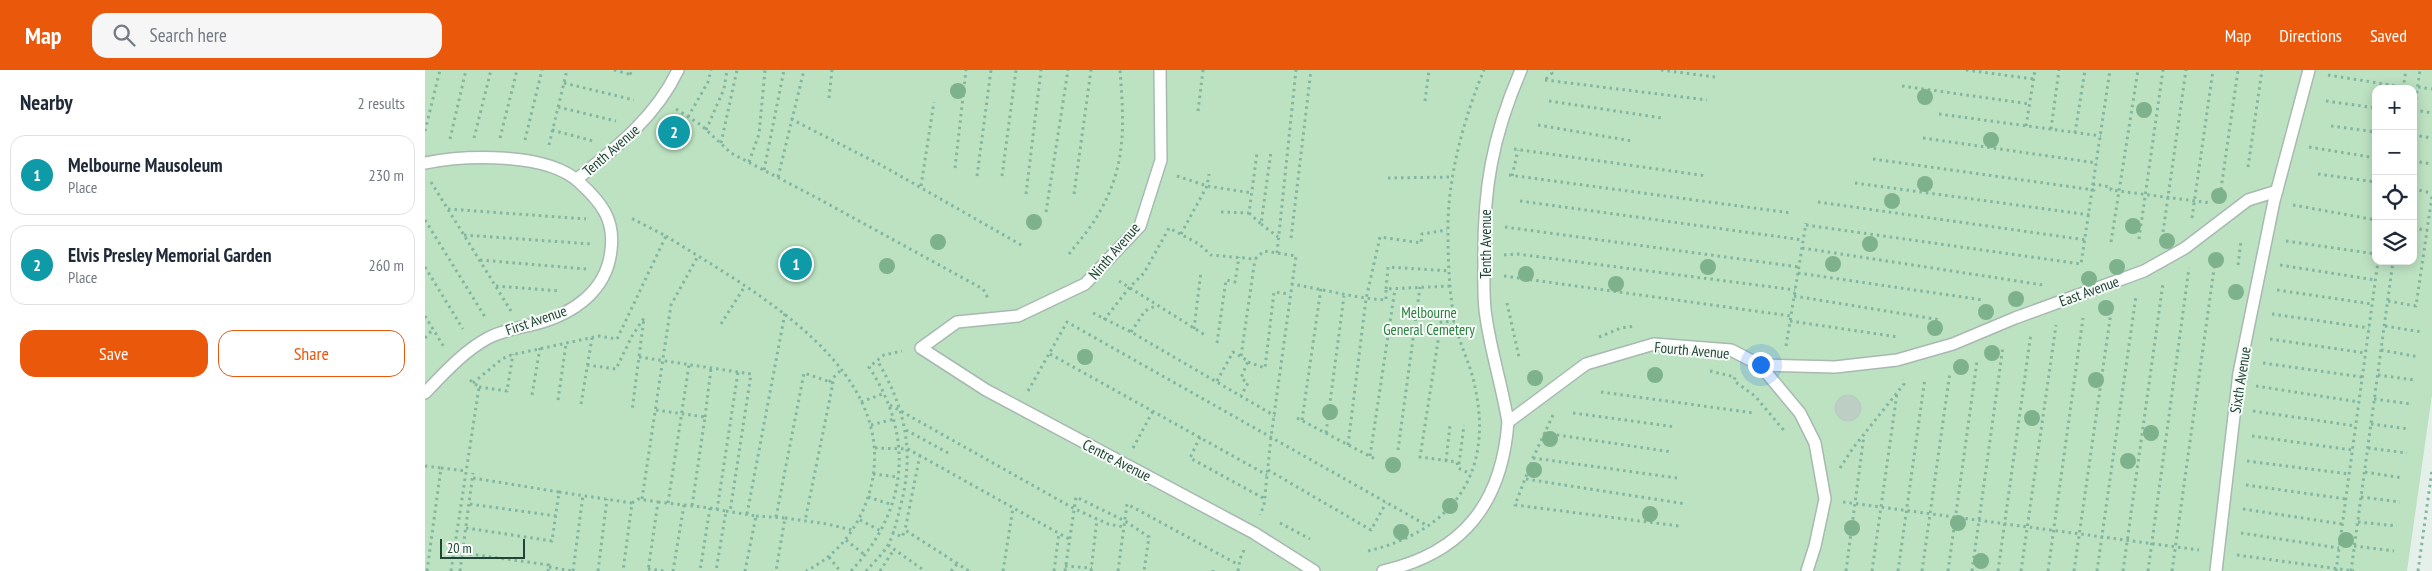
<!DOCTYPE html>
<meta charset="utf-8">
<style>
body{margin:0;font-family:"PT Sans Narrow",sans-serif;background:#f6f6f7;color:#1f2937}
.controls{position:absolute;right:15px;top:15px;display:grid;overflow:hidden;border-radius:10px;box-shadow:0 2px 12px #0003}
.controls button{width:45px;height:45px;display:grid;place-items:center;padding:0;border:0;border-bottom:1px solid #e0e1e3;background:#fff;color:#1f2937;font:25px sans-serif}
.scale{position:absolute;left:15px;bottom:12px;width:85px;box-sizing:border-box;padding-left:5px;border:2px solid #224437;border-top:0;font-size:14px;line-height:18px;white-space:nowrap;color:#224437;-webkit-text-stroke:4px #f7fbf8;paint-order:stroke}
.you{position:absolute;left:1335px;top:294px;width:18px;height:18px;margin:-12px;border:4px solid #fff;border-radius:50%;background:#1a73e8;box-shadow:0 0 0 8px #1a73e833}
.badge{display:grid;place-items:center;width:32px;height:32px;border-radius:50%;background:#ea580c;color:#fff;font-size:16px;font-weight:700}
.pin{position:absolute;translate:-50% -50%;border:2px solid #fff;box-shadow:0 1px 5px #0006}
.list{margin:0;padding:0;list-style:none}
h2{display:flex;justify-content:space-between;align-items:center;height:65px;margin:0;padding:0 20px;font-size:21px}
h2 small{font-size:16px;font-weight:400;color:#747a83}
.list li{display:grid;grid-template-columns:32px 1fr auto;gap:15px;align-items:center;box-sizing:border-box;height:80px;margin:0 10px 10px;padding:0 10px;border:1px solid #e0e1e3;border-radius:15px}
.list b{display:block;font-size:19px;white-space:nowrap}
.list p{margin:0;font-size:16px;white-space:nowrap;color:#747a83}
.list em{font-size:16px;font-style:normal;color:#747a83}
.actions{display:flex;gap:10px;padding:15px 20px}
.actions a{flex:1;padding:11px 0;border:1px solid #ea580c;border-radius:15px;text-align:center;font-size:18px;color:#ea580c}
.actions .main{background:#ea580c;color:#fff}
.icon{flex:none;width:28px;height:28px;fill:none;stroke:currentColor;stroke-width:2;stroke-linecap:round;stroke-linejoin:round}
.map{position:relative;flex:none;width:2007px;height:501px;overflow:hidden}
header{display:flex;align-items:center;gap:30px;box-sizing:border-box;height:70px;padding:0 25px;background:#ea580c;color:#fff}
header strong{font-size:24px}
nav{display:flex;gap:28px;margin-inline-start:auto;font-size:18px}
.search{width:350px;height:45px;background:#f6f6f7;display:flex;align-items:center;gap:12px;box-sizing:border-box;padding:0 18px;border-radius:15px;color:#747a83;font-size:19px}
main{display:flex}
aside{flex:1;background:#fff}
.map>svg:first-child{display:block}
.green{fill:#bde2c2;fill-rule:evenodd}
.building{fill:#bdcec5;stroke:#b7cac0}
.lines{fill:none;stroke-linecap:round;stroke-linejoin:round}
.lane-casing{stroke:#a7b9b1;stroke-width:14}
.path{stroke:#83b6a0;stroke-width:3;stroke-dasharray:2.5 4;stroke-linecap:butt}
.lane{stroke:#fff;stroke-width:11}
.tree{fill:#7db28c}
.labels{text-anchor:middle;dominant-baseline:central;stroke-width:4;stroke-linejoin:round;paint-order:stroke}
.street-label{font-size:15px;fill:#224437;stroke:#f7fbf8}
.park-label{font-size:15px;fill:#287f3f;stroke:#f7fbf8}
</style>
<header>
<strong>Map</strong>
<div class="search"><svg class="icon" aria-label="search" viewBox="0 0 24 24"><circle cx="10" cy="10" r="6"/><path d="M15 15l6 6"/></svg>Search here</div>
<nav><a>Map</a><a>Directions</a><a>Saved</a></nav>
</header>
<main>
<aside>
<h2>Nearby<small>2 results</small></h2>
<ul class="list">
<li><span class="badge" style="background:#0f9aa8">1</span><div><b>Melbourne Mausoleum</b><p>Place</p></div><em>230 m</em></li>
<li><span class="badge" style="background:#0f9aa8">2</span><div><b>Elvis Presley Memorial Garden</b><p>Place</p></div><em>260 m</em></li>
</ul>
<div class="actions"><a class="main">Save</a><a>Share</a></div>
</aside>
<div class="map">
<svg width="2007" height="501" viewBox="0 0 2007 501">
<rect width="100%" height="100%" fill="#e5f0ea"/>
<path class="green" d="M0,0h2007v325l-25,176h-1982zM1951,19h37v172h-37z"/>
<path class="building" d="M1410 338a13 13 0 1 1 26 0a13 13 0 1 1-26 0Z"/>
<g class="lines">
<defs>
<path id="lane" d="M735,0l1,90 -21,66 -55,58 -67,32 -61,6 -36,26 65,42 268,143 60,38
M0,93c40,-8 122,-11 154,19 22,20 36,37 32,68 -4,41 -38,64 -76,74 -16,4 -32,6 -47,14 -24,13 -44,35 -63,55
M152,109c39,-31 79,-62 101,-109
M1335,295l75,2 62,-7 56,-16 62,-26 129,-47 41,-23 63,-48 29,-9
M1083,352c-6,-36 -17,-70 -22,-105 -3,-17 -2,-36 -2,-54 -1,-73 8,-126 37,-193
M958,501c81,-18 119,-69 125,-149l78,-58 68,-20 77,6 29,15 40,48 15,30 10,56 -10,47 -8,25
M1791,501l23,-198 35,-172 35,-131"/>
</defs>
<use href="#lane" class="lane-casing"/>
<path class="path" d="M189,0l18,5 -5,-5
M1236,0l54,7
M1541,0l68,9
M1903,5l75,12
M1121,9l6,-6 -4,-3
M1120,10l162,20
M139,13l70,17
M1477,16l128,18
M1993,17l14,2
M1978,19l3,-19
M404,28l3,-28
M1000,31l4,-31
M1124,31l113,17
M1901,31l50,7
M133,37l58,14
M251,39l25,16 30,28 88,46 164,90 6,11
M1989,40l18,3
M773,41l5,-41
M1514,44l162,22
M263,47l20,-35 3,-12
M366,49l90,46 142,81
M1988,49l7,-49
M1113,55l94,16
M1601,56l9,-56
M1906,56l45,6
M1626,59l8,-59
M127,60l41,11
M281,60l18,-41 3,-19
M0,61l15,-61
M1650,63l10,-63
M1988,65l19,3
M49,68l17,-68
M75,68l17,-68
M1498,68l174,25
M25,69l16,-69
M100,70l17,-70
M296,73l16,-73
M124,75l18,-75
M1884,77l67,11
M1089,79l193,27
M1448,89l221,31v-6l17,3v3l100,13
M1988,91l19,3
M324,92l10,-28 6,-64
M1823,97l14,-97
M530,98l11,-98
M339,100l20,-100
M1893,104l58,8
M1084,105l282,38
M552,106l14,-106
M577,106l14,-106
M752,106l30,10 45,7
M1087,106l6,-26
M353,107l26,-107
M963,108l65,-1
M6,112l80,129
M1430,113l235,32
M496,116l13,-84
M1988,119l19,4
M601,124l15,-124
M649,124l17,-124
M1795,126l18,-126
M1095,131l283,39
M1393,132l268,38
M1868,135l83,15
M23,139l138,10
M621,142l22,-142
M796,142l28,1 8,-60
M824,143l12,11 10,-72
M1767,148l21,-148
M0,150l60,97
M836,154l17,13
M1381,155l275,39 29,-194
M1080,157l294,40
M1988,158l19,3
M1738,162l23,-162
M756,164l26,-48 2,-12
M39,165l128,9
M241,166c85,54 240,134 203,258 -10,33 -31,61 -63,77
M866,168l20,-168
M1714,169l24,-169
M1861,171l90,13
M1686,172l27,-172
M1377,178l241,37
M852,183l19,-183
M644,184c10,-13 22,-26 30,-41 28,-48 25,-90 21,-143
M1079,185l13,-1 278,36
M55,190l106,9
M1813,195l3,-24
M1855,195l95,15
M0,197l38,62
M1373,203l185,27
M1079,206l287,40
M694,211l86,54
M866,214c32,5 62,14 95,16v-11l65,-3
M71,216l64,5
M961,219l2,-22 62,4
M1852,220l95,14
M1369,226l147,24
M1963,231l28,5 16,-110
M1082,233l12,54
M668,243l38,19 144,84
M1847,244l97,14
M0,246l19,31
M679,250l25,-32 15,-15 25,-45 30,16 12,11 44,4 9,-8 32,5 -25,181 -7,68 -4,10
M1030,251l-14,1 -21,135 37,5 1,6 13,6
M1365,251l108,16
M296,254l24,-38
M1960,256l37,6
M769,259l7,-58
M706,262l14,-21 10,-5
M1174,267l22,-9 14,-2
M0,268l8,-9
M1845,269l95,14
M792,273l9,-63 9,2 4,-25
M1361,276l20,-123
M1956,280l38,7
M625,284l217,121
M816,286l14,-97
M214,287l112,17 -21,138
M823,292l17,6 9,-76 16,2
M1838,293l99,14
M162,295l29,4 16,-33 12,-18 -12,93
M1285,301l25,6 -1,4 21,15 31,37
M1953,305l36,5
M792,311l16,-29 15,9 -7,17 7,5 -7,13
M404,312l12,-12
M48,313l29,-24 9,-4 88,-19 18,3 49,-103 -37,-19
M1831,316l103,16
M54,317l28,4 6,-37
M603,321l39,-69 361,204
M1176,322l153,21
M107,325l8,-47
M1949,329l37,5
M133,330l8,-56
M436,332l24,-9
M156,334l11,-66
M465,335l183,103 35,16 16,3
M231,340l49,7 -13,89
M1828,341l103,15
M1148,343l103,14
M1128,345l-20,43 -18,47 164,21
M280,347l6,-49
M872,348l80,42
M877,350l19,-132
M1946,354l38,5
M446,355l23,-6
M481,360l44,24
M901,363l18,-137
M1119,363l128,19
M1827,366l100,14
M775,367l-10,21 75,41
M923,375l18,-146 14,-62 41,6 1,-9 25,-4
M450,378l33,1 161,90
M708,378l20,-37
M1943,378l39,5
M973,380l22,-163
M495,385l-15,75 64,41
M945,386l25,-167
M1108,388l144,20
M1021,391l4,-36
M1822,391l102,13
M1034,394l5,-39
M0,396l16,2
M1415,398l13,-20 51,-64 -1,-5
M843,400l103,60 15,-27
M1940,402l38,6
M448,404l25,3
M1101,409l160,25
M1821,415l100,14
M134,422l73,11 -9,68
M443,427l25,8
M1936,427l39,5
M217,429l29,-194 27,-49
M233,432l26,3 -11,66
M1418,432l356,48
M207,433l6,-4 20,3 -10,69
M243,433l21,-138
M45,434l86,12
M259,435l26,3 -10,63
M285,438l16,3 -10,60
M1818,439l99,15
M292,440l21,-138
M301,441l30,5 -11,55
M322,444l38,-201
M331,446l29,2 -9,53
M351,447l28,-144 29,10 -28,138
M360,448l42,6 25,6
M435,450l21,11
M1933,452l39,4
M855,453l30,16
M41,458l86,13 7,-49 -86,-14
M467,462l10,5 3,-7
M1816,463l98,15
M421,470l20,16
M463,475l37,26
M1929,476l40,5
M943,481c84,-20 126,-77 107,-164 -4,-22 -16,-43 -20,-65 -6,-29 -7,-61 -7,-91 -1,-51 16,-114 36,-161
M38,483l86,12 -1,6
M1812,485l117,16
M404,487l11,14
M640,496l27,2
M124,497l23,4
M223,499l17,2
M2,501l14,-103 25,3
M26,501l28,-184 -12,-9
M35,501l13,-98
M148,501l10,-76
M173,501l9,-72
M426,501c57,-61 64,-134 18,-204l15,-12 18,-4
M441,501c7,-8 17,-17 22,-26 6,-11 9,-25 12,-37 15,-55 6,-99 -23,-148
M455,501l13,-20
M526,501l6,-7
M578,501l10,-63
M629,501l5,-38
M640,501l11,-74 49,24 24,16 -5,34
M666,501l6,-52
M693,501l9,-67 112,61
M788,501v-1
M813,501l2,-12 4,-9
M1421,501l18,-136
M1447,501l25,-178
M1473,501l27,-193
M1497,501l28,-199
M1523,501l29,-210
M1547,501l31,-225
M1573,501l33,-238
M1596,501l35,-246
M1623,501l35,-253
M1649,501l38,-266
M1672,501l39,-275
M1698,501l40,-288
M1723,501l41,-303
M1747,501l43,-309
M1911,501l42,-310
M1926,501l42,-310
M1993,501l14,-101"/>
<use href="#lane" class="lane"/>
</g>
<g class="tree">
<circle cx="533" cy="21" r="8"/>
<circle cx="1500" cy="27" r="8"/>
<circle cx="1719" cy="40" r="8"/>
<circle cx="1566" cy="70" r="8"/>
<circle cx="1500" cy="114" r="8"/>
<circle cx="1794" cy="126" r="8"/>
<circle cx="1467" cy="131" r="8"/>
<circle cx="609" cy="152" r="8"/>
<circle cx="1708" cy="156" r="8"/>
<circle cx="1742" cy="171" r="8"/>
<circle cx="513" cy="172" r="8"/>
<circle cx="1445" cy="174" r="8"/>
<circle cx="1791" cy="190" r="8"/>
<circle cx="1408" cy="194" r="8"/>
<circle cx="462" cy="196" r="8"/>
<circle cx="1283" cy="197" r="8"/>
<circle cx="1692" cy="197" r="8"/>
<circle cx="1101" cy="204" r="8"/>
<circle cx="1664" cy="209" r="8"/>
<circle cx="1191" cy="214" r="8"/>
<circle cx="1811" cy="222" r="8"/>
<circle cx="1591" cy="229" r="8"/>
<circle cx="1681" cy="238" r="8"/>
<circle cx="1561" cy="242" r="8"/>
<circle cx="1510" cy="258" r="8"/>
<circle cx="1567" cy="283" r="8"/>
<circle cx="660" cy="287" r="8"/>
<circle cx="1536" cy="297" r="8"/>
<circle cx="1230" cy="305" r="8"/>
<circle cx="1110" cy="308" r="8"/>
<circle cx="1671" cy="310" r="8"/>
<circle cx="905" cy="342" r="8"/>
<circle cx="1607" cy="348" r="8"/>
<circle cx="1726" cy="363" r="8"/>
<circle cx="1125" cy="369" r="8"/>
<circle cx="1703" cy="391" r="8"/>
<circle cx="968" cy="395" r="8"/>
<circle cx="1109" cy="400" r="8"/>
<circle cx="1025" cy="436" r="8"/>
<circle cx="1225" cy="444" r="8"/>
<circle cx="1533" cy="453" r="8"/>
<circle cx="1427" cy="458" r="8"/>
<circle cx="976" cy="462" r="8"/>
<circle cx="1921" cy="470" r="8"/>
<circle cx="1556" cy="491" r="8"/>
</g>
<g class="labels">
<g class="street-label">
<text transform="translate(186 80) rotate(-41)">Tenth Avenue</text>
<text transform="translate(1060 174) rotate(-90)">Tenth Avenue</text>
<text transform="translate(689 181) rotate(-49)">Ninth Avenue</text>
<text transform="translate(1664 221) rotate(-20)">East Avenue</text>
<text transform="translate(111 250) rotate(-19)">First Avenue</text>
<text transform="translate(1267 280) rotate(5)">Fourth Avenue</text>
<text transform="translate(1815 310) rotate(-81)">Sixth Avenue</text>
<text transform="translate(692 390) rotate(27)">Centre Avenue</text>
</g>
<g class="park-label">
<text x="1004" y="242">Melbourne<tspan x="1004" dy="17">General Cemetery</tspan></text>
</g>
</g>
</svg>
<div class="controls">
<button>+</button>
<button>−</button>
<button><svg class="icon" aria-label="locate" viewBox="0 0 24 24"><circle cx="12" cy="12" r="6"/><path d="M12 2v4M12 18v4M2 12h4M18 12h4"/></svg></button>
<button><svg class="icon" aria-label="layers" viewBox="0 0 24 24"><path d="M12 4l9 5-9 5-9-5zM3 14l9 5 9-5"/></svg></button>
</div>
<div class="scale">20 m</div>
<div class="you"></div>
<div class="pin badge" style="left:371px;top:194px;background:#0f9aa8">1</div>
<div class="pin badge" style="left:249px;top:62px;background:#0f9aa8">2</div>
</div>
</main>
